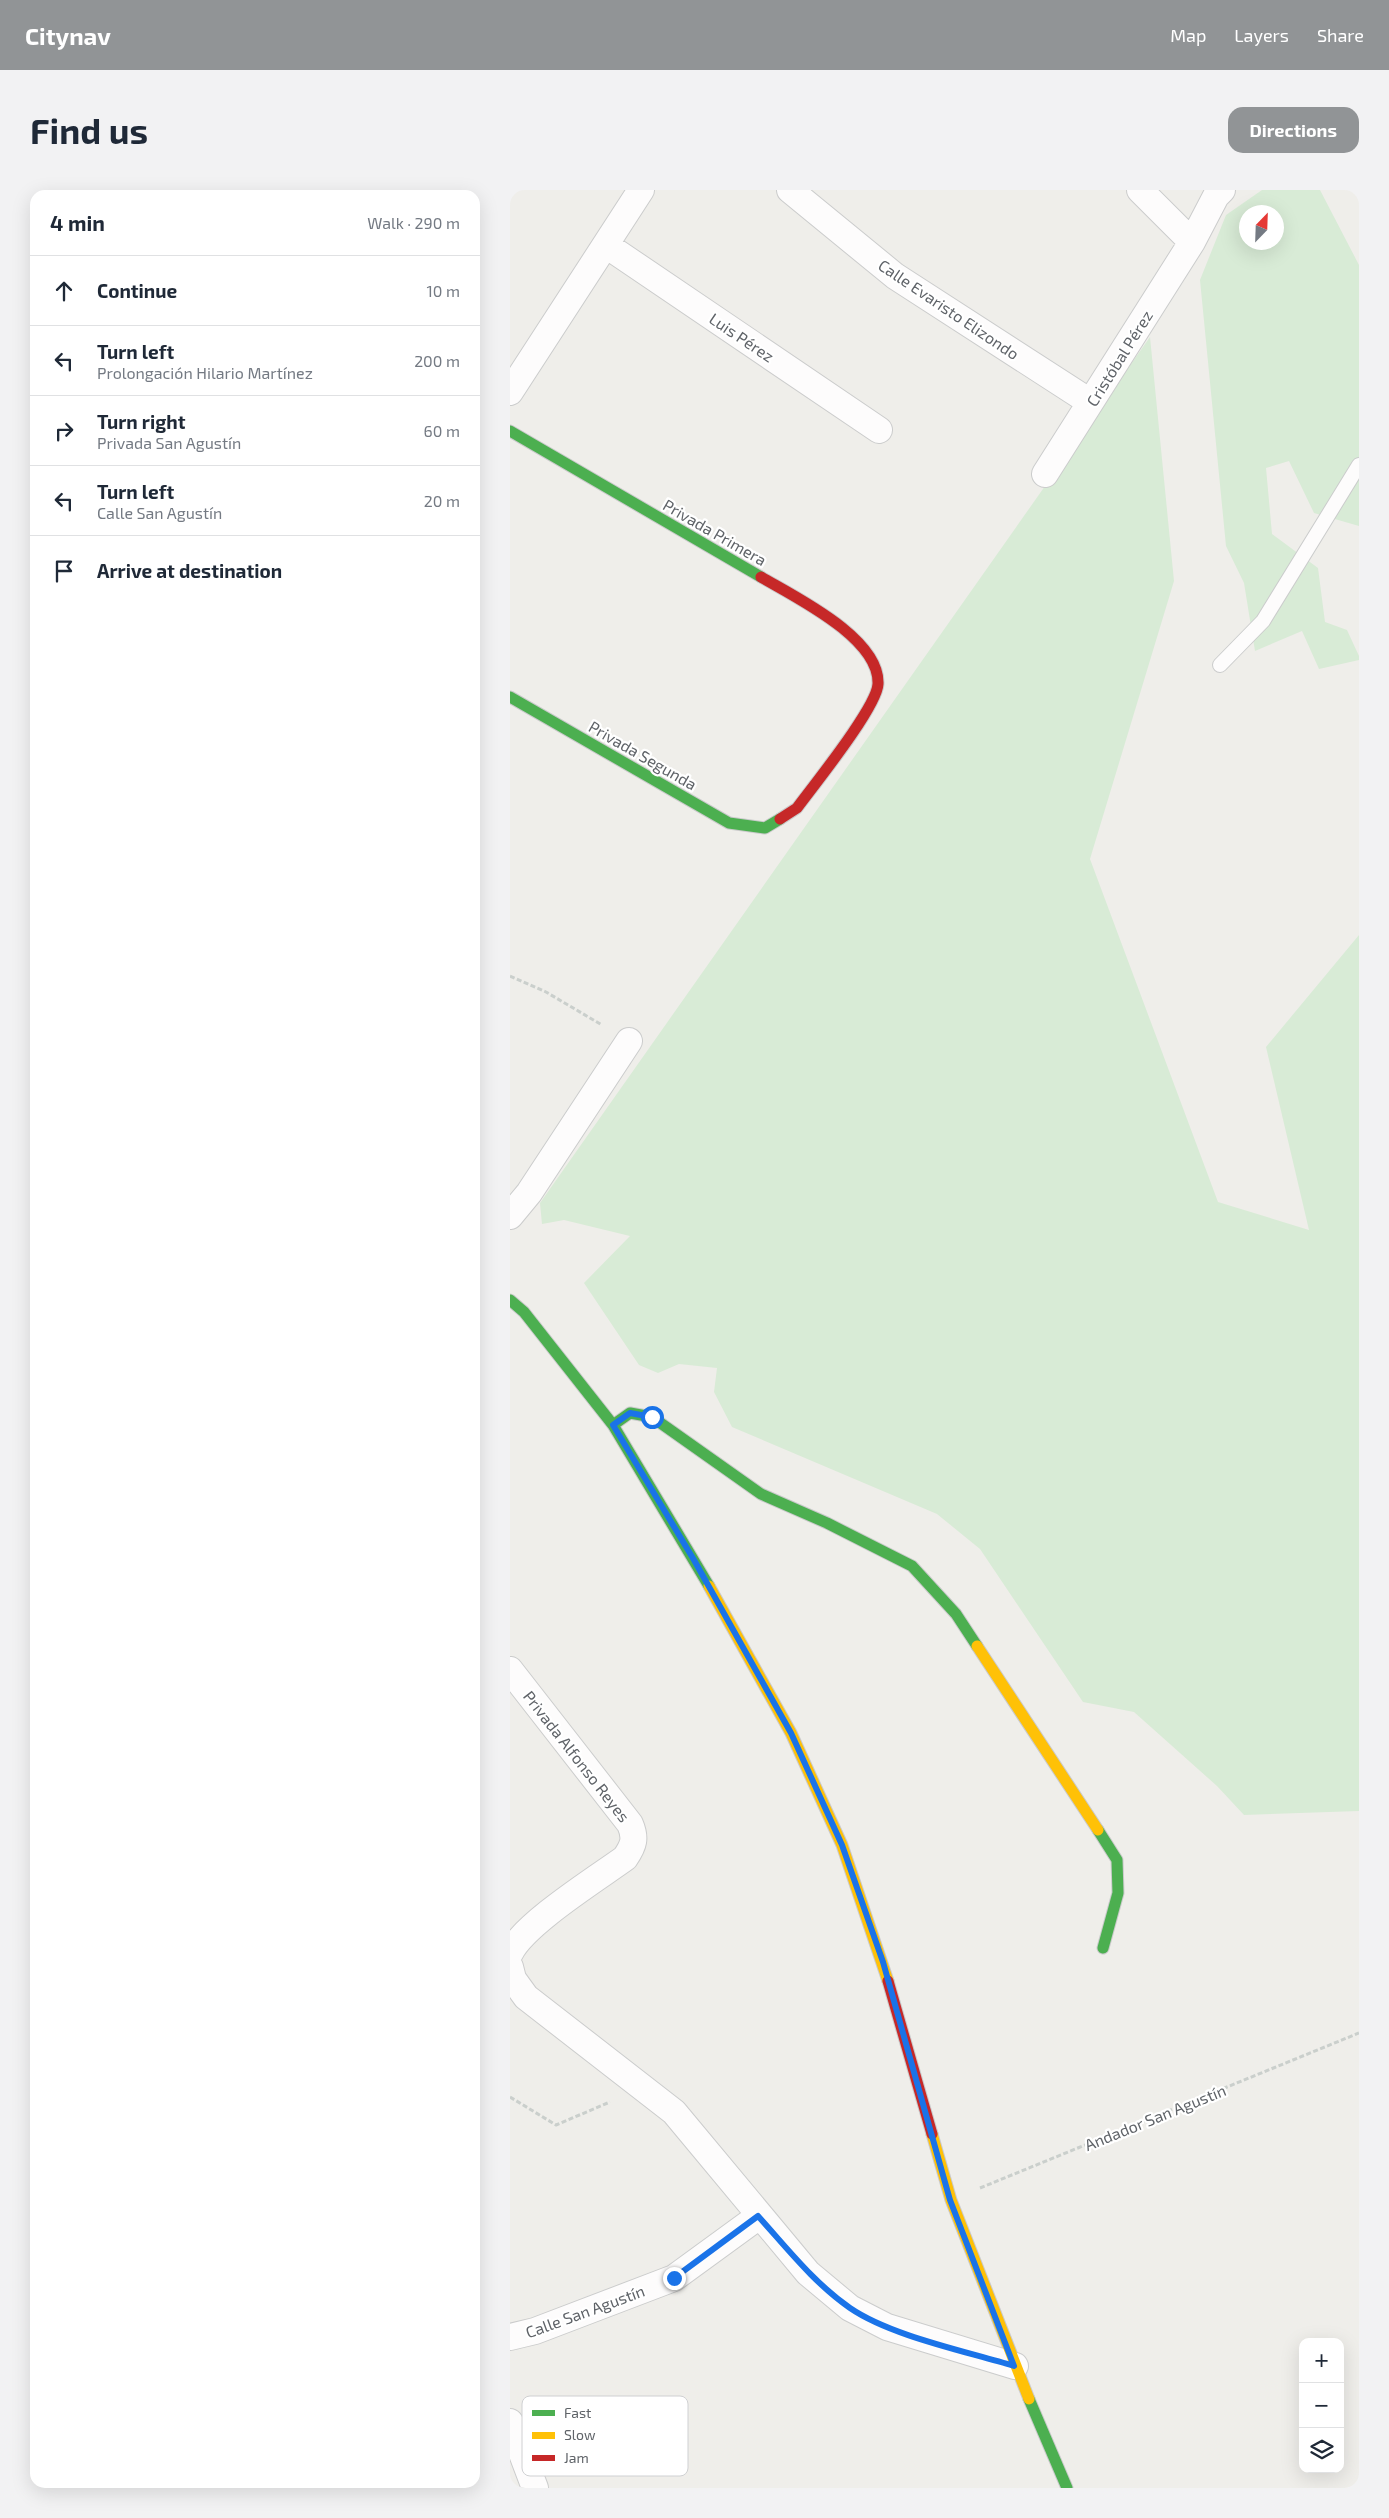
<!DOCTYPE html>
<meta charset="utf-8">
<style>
body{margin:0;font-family:"Exo 2",sans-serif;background:#f2f2f3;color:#1f2937}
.controls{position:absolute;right:15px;bottom:15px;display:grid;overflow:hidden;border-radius:10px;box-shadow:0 5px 20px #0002}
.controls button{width:45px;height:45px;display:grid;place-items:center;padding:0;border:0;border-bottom:1px solid #e0e1e3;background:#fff;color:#1f2937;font:25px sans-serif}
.compass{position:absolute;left:729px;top:15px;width:45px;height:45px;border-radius:50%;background:#fff;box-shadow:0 5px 20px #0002;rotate:23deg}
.stop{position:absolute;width:15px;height:15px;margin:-11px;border:4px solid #1a73e8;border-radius:50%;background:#fff}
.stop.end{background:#1a73e8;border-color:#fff;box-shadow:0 1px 5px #0008}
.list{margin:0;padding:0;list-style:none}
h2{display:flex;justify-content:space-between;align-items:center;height:65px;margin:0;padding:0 20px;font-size:21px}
h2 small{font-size:16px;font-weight:400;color:#747a83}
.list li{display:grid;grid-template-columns:32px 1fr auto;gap:15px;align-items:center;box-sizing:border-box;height:70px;padding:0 20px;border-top:1px solid #e0e1e3}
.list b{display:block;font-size:19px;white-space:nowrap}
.list p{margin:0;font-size:16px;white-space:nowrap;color:#747a83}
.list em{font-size:16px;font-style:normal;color:#747a83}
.icon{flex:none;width:28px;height:28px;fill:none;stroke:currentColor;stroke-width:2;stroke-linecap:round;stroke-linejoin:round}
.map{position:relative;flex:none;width:849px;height:2298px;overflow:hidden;border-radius:15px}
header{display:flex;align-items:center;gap:30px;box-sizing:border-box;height:70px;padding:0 25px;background:#919496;color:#fff}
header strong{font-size:24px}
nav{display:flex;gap:28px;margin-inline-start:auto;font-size:18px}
.intro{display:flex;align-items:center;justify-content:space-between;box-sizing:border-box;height:120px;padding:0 30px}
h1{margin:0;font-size:35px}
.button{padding:12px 22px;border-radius:15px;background:#919496;color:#fff;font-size:18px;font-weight:700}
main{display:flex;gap:30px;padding:0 30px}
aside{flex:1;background:#fff;border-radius:15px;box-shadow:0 5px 20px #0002}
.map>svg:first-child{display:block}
.green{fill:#d8ebd6;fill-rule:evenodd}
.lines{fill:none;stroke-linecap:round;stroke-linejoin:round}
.lane-casing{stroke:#cbcccc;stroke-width:16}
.street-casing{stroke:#cbcccc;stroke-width:28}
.fast-casing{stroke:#cacacb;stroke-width:13}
.slow-casing{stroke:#cacacb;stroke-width:13}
.jam-casing{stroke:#cacacb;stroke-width:13}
.path{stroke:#cacfcc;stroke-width:3;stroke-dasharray:5 2.5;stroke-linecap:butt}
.lane{stroke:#fdfcfc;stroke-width:14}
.street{stroke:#fdfcfc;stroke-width:26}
.fast{stroke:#4caf50;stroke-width:11}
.slow{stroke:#ffc107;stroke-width:11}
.jam{stroke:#c62828;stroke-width:11}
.route{stroke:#1a73e8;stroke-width:6}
.labels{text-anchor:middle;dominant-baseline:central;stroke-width:4.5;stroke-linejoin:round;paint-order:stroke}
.street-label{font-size:16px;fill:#5f6368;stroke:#fff}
.key{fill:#fff;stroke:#cfd0d2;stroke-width:1}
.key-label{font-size:14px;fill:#5f6368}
</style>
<header>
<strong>Citynav</strong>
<nav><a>Map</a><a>Layers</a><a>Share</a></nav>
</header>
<div class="intro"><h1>Find us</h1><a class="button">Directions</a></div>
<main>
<aside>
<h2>4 min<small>Walk · 290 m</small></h2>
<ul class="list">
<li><svg class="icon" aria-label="ahead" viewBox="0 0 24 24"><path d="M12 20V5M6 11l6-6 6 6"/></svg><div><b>Continue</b></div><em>10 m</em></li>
<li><svg class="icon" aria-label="left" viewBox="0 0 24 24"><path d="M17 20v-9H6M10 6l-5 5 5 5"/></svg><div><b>Turn left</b><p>Prolongación Hilario Martínez</p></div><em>200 m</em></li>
<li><svg class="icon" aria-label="right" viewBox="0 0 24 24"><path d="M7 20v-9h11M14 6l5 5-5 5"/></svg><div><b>Turn right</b><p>Privada San Agustín</p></div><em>60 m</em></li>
<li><svg class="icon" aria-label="left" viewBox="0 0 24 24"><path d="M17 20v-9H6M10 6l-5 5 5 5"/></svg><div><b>Turn left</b><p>Calle San Agustín</p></div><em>20 m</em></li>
<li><svg class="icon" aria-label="arrive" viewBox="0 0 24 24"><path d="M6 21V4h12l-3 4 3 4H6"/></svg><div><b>Arrive at destination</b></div></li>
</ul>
</aside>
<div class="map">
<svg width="849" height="2298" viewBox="0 0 849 2298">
<rect width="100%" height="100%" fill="#efeeea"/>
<path class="green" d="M752,0h58l39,75v261l-45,-13 -25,-52 -23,7 6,66 46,34 7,54 22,8 12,26v4l-40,9 -17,-38 -47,20 -11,-68 -18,-37 -26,-266 26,-65zM736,22h30v30h-30z
M640,147l24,244 -84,278 128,343 91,28 -43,-183 93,-112v876l-115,4 -27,-29 -83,-74 -51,-10 -103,-153 -43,-35 -205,-87 -18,-35 3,-24 -38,-4 -21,9 -19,-8 -55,-82 46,-47 -66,-16 -22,4 -2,-21z"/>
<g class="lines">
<defs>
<path id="lane" d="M710,475l43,-44 96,-156"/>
<path id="street" d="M280,0l105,86 195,126
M630,0l52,52
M96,55l273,185
M0,202l131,-202
M535,284l147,-232 24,-46 6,-6
M0,1026l19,-23 100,-152
M0,1480l120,154c6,14 4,21 -5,34 -29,21 -101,66 -115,95
M0,1777l3,12 13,18 148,115 134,161 42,35 37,19 128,39
M0,2147l25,-6 139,-53 85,-62
M0,2232l25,66"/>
<path id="fast" d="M0,241l251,146
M0,507l219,126 36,5 15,-9
M0,1110l14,12 89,113 96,161
M103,1235l17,-12 22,4 109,77 66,29 85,43 44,48 21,32
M588,1640l19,30 1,33 -15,55
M519,2209l38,89"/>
<path id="slow" d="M199,1396l82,147 51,112 46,136
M467,1456l121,184
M422,1944l19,66 78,199"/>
<path id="jam" d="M251,387c34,20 119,61 117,107 -1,23 -64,101 -81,124l-17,11
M378,1791l44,153"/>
</defs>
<use href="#lane" class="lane-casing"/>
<use href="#street" class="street-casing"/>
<use href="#fast" class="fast-casing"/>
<use href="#slow" class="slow-casing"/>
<use href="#jam" class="jam-casing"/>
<path class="path" d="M0,786l36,16 56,33
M0,1907l46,28 54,-23
M470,1998l379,-155"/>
<use href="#lane" class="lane"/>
<use href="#street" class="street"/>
<use href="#fast" class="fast"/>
<use href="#slow" class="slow"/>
<use href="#jam" class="jam"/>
</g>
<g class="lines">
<path class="route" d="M142,1227l-22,-4 -17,12 81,135 97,173 51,112 41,117 67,238 64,166c-49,-15 -123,-30 -164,-58 -36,-25 -63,-60 -92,-92l-84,62"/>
</g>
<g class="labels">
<g class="street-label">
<text transform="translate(439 119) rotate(34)">Calle Evaristo Elizondo</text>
<text transform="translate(232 147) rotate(34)">Luis Pérez</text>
<text transform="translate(609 168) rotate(-58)">Cristóbal Pérez</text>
<text transform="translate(205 342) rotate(30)">Privada Primera</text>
<text transform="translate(133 565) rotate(30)">Privada Segunda</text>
<text transform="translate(67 1566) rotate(52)">Privada Alfonso Reyes</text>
<text transform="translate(645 1927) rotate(-22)">Andador San Agustín</text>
<text transform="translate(75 2121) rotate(-20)">Calle San Agustín</text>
</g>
</g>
<rect x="12" y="2206" width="166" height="80" rx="8" class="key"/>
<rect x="22" y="2220" width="23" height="6" fill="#4caf50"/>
<rect x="22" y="2242" width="23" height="7" fill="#ffc107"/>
<rect x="22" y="2265" width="23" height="6" fill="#c62828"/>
<g class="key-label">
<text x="54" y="2228">Fast</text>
<text x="54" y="2250">Slow</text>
<text x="54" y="2273">Jam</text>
</g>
</svg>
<div class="controls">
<button>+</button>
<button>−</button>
<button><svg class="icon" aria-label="layers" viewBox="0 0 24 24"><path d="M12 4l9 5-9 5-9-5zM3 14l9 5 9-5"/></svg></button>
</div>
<svg class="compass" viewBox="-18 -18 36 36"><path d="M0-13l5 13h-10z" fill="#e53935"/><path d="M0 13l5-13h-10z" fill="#747a83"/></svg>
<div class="stop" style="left:142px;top:1227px"></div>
<div class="stop end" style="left:164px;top:2088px"></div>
</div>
</main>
